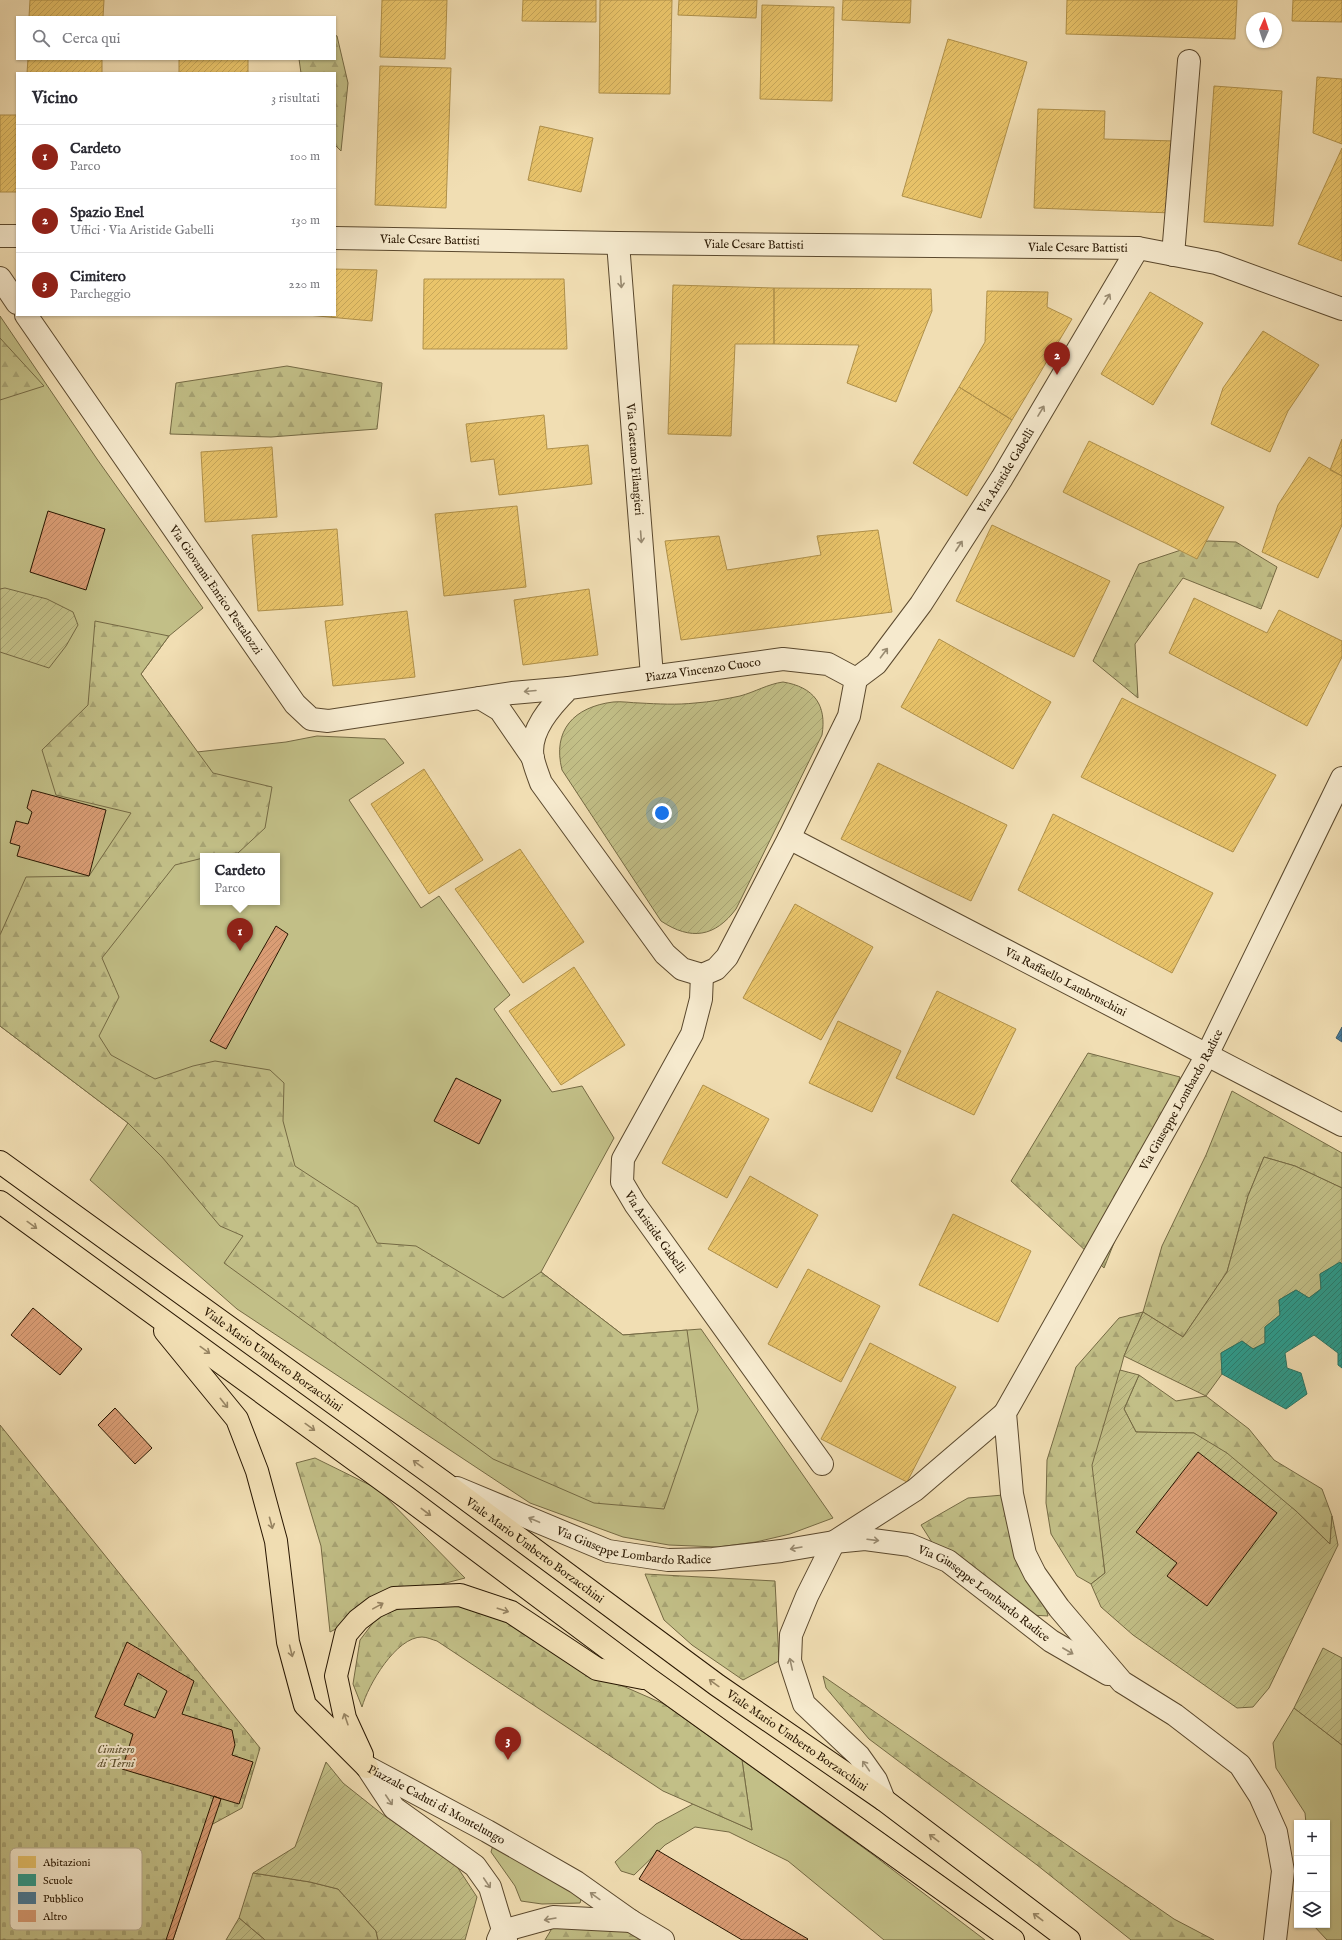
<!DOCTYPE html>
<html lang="it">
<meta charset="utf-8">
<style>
body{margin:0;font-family:"IM FELL English",serif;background:#f2f2f3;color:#2b2b33}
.controls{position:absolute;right:12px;bottom:12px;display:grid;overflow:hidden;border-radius:0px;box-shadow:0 1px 3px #0004}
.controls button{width:36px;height:36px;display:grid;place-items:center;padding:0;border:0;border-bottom:1px solid #e1e1e2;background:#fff;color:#2b2b33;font:20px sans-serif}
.compass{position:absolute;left:1246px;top:12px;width:36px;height:36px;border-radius:50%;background:#fff;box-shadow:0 1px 3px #0004;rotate:3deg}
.you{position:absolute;left:662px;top:813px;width:14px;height:14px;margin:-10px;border:3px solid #fff;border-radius:50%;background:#1a73e8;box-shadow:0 0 0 6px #1a73e833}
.badge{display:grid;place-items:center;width:26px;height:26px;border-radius:50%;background:#8f2418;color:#fff;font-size:13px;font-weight:700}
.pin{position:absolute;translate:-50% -33px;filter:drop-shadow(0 1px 2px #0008)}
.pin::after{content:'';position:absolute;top:21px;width:14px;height:12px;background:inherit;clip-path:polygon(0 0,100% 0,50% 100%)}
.popup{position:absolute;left:200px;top:853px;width:80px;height:52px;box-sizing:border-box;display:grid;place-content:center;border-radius:0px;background:#fff;filter:drop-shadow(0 1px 3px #0005);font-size:13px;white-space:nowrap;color:#7c7c81}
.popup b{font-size:15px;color:#2b2b33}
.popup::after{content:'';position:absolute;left:50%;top:100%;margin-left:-8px;border:8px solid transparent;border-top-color:#fff}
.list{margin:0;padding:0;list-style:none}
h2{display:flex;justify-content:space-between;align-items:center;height:52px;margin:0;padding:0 16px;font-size:17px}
h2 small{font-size:13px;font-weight:400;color:#7c7c81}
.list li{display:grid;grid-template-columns:26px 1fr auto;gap:12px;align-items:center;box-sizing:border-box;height:64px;padding:0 16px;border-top:1px solid #e1e1e2}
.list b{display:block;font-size:15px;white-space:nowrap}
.list p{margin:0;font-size:13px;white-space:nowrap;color:#7c7c81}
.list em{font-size:13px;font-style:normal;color:#7c7c81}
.icon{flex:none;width:22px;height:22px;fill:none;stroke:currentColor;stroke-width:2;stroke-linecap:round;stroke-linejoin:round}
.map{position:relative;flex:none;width:1342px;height:1940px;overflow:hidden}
.search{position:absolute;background:#fff;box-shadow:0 1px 3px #0004;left:16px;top:16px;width:320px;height:44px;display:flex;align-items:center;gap:10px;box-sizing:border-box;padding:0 14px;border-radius:0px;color:#7c7c81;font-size:15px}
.panel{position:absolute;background:#fff;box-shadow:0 1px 3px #0004;left:16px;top:72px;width:320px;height:244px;border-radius:0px}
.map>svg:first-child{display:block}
.green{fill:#c2bf87;stroke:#756a44;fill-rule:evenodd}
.forest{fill:url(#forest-firs);stroke:#756a44}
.cemetery{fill:url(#cemetery-stones);stroke:#756a44}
.garden{fill:url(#garden-furrows);stroke:#756a44}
.homes{fill:url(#homes-hatch);stroke:#af904a}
.schools{fill:url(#schools-hatch);stroke:#297464}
.public{fill:url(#public-hatch);stroke:#3c5d6e}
.building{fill:url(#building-hatch);stroke:#281600;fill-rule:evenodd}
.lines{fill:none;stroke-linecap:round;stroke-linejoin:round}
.minor-casing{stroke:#5a482d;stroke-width:24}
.major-casing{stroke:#281600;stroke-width:24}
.minor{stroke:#f6eace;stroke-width:22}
.major{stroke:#f1deb3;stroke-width:22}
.oneway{stroke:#998b71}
.oneway2{stroke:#978462}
.labels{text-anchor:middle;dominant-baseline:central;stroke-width:4;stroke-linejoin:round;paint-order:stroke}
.street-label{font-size:12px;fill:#281600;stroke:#f6eace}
.park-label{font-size:12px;font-style:italic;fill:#5e512f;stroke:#f6eace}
.key{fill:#f6eace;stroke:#b8aa90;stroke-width:1}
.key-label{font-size:11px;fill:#281600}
</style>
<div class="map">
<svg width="1342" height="1940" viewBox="0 0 1342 1940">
<defs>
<pattern id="forest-firs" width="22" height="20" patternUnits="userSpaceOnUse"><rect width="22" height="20" fill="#c2bf87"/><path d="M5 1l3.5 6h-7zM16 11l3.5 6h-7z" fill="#a7a373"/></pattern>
<pattern id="cemetery-stones" width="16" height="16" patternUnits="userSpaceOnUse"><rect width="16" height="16" fill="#c2bf87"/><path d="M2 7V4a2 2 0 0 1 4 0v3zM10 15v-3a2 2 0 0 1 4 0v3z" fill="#a7a373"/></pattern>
<pattern id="garden-furrows" width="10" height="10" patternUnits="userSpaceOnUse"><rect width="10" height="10" fill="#c2bf87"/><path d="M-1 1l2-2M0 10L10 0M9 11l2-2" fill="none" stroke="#a7a373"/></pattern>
<pattern id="homes-hatch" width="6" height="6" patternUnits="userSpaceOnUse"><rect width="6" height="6" fill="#e9c46a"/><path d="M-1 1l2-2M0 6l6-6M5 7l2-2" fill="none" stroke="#c8a85a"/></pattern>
<pattern id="schools-hatch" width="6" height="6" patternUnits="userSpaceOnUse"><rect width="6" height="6" fill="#2a9d8f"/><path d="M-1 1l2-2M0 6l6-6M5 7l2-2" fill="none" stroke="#247f72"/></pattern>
<pattern id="public-hatch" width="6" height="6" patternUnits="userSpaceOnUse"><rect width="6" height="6" fill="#457b9d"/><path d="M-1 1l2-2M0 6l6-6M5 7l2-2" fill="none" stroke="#3a647e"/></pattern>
<pattern id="building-hatch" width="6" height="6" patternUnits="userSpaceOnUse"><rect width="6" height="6" fill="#da9d75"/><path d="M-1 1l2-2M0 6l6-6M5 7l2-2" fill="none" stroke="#bb8663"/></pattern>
</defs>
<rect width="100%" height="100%" fill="#f1deb3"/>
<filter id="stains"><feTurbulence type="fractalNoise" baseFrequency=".005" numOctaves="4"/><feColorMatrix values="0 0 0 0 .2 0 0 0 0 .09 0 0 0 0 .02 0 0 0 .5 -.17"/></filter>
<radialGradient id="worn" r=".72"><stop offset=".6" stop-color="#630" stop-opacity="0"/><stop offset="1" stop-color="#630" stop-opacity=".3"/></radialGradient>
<path class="green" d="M0,316l97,143 106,149 -34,28 -28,38 56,78 89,-10 31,-6 68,3 19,24 -55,37 72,108 18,-12 71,99 -16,14 58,83 30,-6 32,52 -73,134 82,63 78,-6 132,189 -43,16 -34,8 -38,5 -49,-2 -46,-8 -93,-34 -293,-194 -147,-129 38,-57 -128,-97zM203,856h74v46h-74z
M1294,1708l48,37v195h-15l-14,-15h14v-102h-21l-1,-10 -29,-45 -3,-25z
M742,1760l130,94 113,86h-101l-96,-79 -59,-29 -34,-5 -30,18 -31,30 -13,-4 -6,-9 41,-38 37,-20 59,26z
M493,1845l90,47 -3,11 -38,1 -21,-3 -6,-15 -24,-34z"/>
<path class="forest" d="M335,35l2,1 11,47 -7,68 -6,-6v-72h-34l-2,-14h36z
M0,338l44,48 -44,14z
M287,366l95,17 -5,46 -106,8 -101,-3 6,-51z
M1208,541l28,1 41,25 -16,42 -78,-31 -48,66 3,54 -45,-37 46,-97z
M95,621l74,15 -28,38 72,99 59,14 -7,41 -27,25 -35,3v2l-28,7 -73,93 17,39 -20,39 12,19 44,24 38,-13 22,-5 55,9 14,13 -1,38 12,45 63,41 19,36 39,3 87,52 38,-26 82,63 64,-5 11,80 -34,99 -70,-6 -101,-44 -269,-196 19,-27 -23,-10 -58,-69 -34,-34 -128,-97v-91l26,-58 63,-1 42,-63 -75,-18 -14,-45 46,-45z
M1088,1053l92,24 -76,191 -93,-87z
M1232,1091l110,62v35l-47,-22 -31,-9 -16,39 -21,76 -44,65 -40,-25 -19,44 -14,52 -9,131 4,34 -14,11 -14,-8 -26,-42 -5,-31 1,-43 29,-93 43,-49 24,-6 19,-66 44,-91z
M1139,1375l37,26 30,-5 43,33 25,31 48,29 10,27 -2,28 -34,-33 -102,-78 -58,-1 -12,-23z
M315,1458l63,31 87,89 -65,17 -70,37 -9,-86 -25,-83z
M1015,1494l33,122 -36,-2 -72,-59 -19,-30 47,-27z
M645,1574l130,7 4,80 -36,19 -51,-35 -28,-25z
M413,1605l56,2 41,16 58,39 96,42 78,56 10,70 -89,-39 -226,-150c-4,-1 -10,-4 -15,-4 -26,0 -54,48 -60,70l-9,-23 7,-44 19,-25z
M823,1676l351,243 40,21h-83l-94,-75 -168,-126 -43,-51z
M253,1873l57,9 28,7 38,42 2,9h-113l-26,-22z
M609,1915l35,25h-99l9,-15z"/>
<path class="cemetery" d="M0,1425l260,323 -18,60 -31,17 -38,115h-173z"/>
<path class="garden" d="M5,588l42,11 26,13 5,13 -12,21 -17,22 -49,-16v-63z
M783,682c31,5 44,23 39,53l-86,174c-21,28 -45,32 -75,12l-99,-151c-10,-40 12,-63 51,-68 9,-1 19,1 27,1 18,1 37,2 55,0 15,-1 31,-4 45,-7 15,-4 28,-12 43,-14z
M1264,1157l31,9 47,22v76l-2,-1 -20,11 1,15 -12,9 -13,-8 -17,10 1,15 -15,12v16l-12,6 -11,-8 -21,12 1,21 -16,22 -82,-40 19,-44 40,25 44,-65 21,-76z
M1120,1370l19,5 -15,34 12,23 58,1 33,20 69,58 34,33 2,-28 6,29 -69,143 -16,19 -16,1 -104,-73 -32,-28 -10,-23 14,-11 -13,-108z
M1323,1648l19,10v87l-48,-37z
M326,1762l17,21 39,31 74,51 21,32 -12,43h-87l-2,-9 -38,-42 -28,-7 -57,-9 42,-26z
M239,1918l26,22h-39z"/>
<path class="homes" d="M30,0h74l-1,17h-74z
M382,0h65l-2,59 -65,-2z
M523,0h73v22l-74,-1z
M600,0h72l-2,94 -71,-1z
M679,0h78l-1,18 -78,-3z
M843,0h68l-1,23 -68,-3z
M1067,0h170l-2,39 -169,-5z
M1293,0h49v22l-50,-1z
M762,5l72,2 -2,94 -72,-2z
M948,39l79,23 -46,156 -79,-22z
M28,59h74v14h-75z
M179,59h69v14h-69z
M380,66l71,2 -5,140 -71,-3z
M1317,77l25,2v65l-29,-11z
M1214,86l68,5 -9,135 -69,-4z
M1038,109l67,2 -1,28 71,2 -3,72 -138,-5z
M0,115h17v77h-17z
M540,126l53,12 -12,54 -53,-12z
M1342,148v113l-44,-17z
M335,269l42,1 -5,51 -65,-6h28z
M424,279h140l3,70h-144z
M673,285l101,3v56h-39l-4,92 -63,-2z
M774,288l157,1 1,22 -36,91 -49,-19 12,-38 -85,-1z
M987,291l61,1 -1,15 25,12 -60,101 -53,-33 26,-45z
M1150,292l53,31 -50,82 -52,-31z
M1263,331l56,34 -31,46 -18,41 -59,-28 12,-36z
M959,387l53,33 -45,76 -54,-33z
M544,415l3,34 41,-4 4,39 -93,11 -5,-36 -23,3 -5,-38z
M1342,439v37l-12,-6z
M1089,441l135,66 -27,52 -134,-67z
M272,447l5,70 -72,5 -4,-70z
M1309,457l33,19v49l-24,53 -56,-26 16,-47z
M517,506l9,81 -82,9 -9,-82z
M992,525l118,56 -36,76 -118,-56z
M337,529l6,76 -85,6 -6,-76z
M878,530l14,82 -211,28 -16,-99 54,-5 8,34 94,-15 -4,-19z
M589,589l9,66 -75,10 -9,-65z
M1194,598l73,35 12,-23 63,31v16l-35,69 -138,-73z
M407,611l8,66 -82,9 -8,-65z
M939,639l112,63 -38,67 -112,-62z
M1122,698l154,77 -43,77 -152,-75z
M878,763l129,62 -36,76 -130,-62z
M424,769l59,91 -54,34 -58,-90z
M1053,814l160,79 -41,80 -154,-83z
M520,849l64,93 -61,41 -68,-94z
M795,904l78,43 -52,93 -78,-42z
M574,967l51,78 -64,40 -52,-74z
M937,991l79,38 -42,86 -78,-37z
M838,1021l63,30 -29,61 -63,-29z
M703,1085l66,34 -42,79 -65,-35z
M750,1176l68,39 -41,73 -69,-39z
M953,1214l78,37 -33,71 -79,-37z
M808,1269l72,37 -39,76 -73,-38z
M870,1343l86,44 -49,95 -86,-43z"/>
<path class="schools" d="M1340,1262l2,2v104l-4,-3v-12l-24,-18 -29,18 2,15 14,5 6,21 -21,15 -64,-35 -1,-21 21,-12 11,8 12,-6v-16l15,-12 -1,-15 17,-10 13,8 12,-9 -1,-15z"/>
<path class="public" d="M1342,1027v15l-6,-4z"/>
<path class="building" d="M48,511l57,18 -19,61 -56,-18z
M32,790l74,20 -17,66 -72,-20 3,-10 -10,-3 6,-22 12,3 4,-12 -5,-4z
M276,926l12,8 -62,115 -16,-8z
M456,1078l45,22 -22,44 -45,-23z
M33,1308l49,41 -22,26 -49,-40z
M115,1408l37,40 -17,16 -37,-39z
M1198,1452l79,61 -70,93 -40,-30 10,-13 -41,-31z
M127,1642l67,39 -12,33 50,16 3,15 -3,10 21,7 -14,42 -117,-35 11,-35 -38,-17zM138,1673l29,18 -12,27 -31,-13z
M214,1796l7,3 -48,141h-7z
M657,1850l151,89 -1,1h-65l-103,-61z"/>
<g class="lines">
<defs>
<g id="minor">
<path d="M0,236h17"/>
<path id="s1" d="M335,238l283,5 520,5 78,15 126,46"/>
<path id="s2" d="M618,243l34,433"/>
<path d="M1173,255l16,-194"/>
<path d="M0,278l17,25"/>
<path id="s3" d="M26,315l269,389 16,15 17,2 184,-28 57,-5"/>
<path d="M783,659l45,5 28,15 -7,37 -60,122 -62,119 -11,12 -14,6 -20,-6 -17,-15 -124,-171c-3,-8 -6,-16 -8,-24 -6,-27 19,-54 36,-71z"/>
<path id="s4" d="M856,679l20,-15 45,-60 81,-126 136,-230"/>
<path d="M480,698l20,12 33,48"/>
<path id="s5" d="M789,838l553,287"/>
<path id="s6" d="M702,975l-1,24 -9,35 -69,125 -1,23 13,22 187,260"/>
<path id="s7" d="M457,1488l151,63 60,9 45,-1 68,-8 53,-9 31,-3 45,6 38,16 103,80 57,33"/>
<path id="s8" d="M367,1767l120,64 89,51 55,39 32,19"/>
<path d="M369,1770l25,38 81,58 15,21 16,53"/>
<path d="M884,1800l-8,-20 -17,-24 -55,-52 -14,-43 1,-26 16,-39 27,-54 81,-52 90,-77"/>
<path d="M498,1940l4,-9 51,-14 78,4"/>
<path id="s9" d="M1275,1940l8,-69 -7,-39 -16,-36 -20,-31 -65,-50 -53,-33 -63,-74 -24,-34 -10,-20 -13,-60 -7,-81 202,-358 135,-277"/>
</g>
<g id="major">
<path id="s10" d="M0,1162l443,320 274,203 167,115 185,140"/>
<path d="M0,1202l406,295 243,182 364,261"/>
<path d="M165,1331l72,88 20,52 19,70 12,101 17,63 62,62"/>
<path d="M362,1755l-17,-37 -9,-42 10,-42 12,-14 17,-13 19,-9 66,-3 51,17 86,57 46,9"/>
</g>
</defs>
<use href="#minor" class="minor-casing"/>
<use href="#major" class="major-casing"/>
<use href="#minor" class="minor"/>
<use href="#major" class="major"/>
</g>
<defs><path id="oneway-shaft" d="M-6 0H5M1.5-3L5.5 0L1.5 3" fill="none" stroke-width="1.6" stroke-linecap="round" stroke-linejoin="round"/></defs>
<g class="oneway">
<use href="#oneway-shaft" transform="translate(621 282) rotate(86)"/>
<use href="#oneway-shaft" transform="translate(1107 299) rotate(-59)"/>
<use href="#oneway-shaft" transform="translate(1041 411) rotate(-59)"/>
<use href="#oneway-shaft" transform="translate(641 537) rotate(86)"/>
<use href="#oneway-shaft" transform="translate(959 546) rotate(-57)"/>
<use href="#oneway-shaft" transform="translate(884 653) rotate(-53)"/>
<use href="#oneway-shaft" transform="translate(530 691) rotate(175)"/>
<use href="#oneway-shaft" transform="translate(534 1520) rotate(-157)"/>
<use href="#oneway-shaft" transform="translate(873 1540) rotate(7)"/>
<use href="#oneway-shaft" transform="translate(796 1548) rotate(170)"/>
<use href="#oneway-shaft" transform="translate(1068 1651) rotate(30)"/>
<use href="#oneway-shaft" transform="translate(791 1664) rotate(-103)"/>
<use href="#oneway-shaft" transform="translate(866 1766) rotate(-125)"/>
<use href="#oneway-shaft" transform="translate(389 1800) rotate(56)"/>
<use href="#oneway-shaft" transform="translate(487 1883) rotate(56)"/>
<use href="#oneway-shaft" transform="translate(595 1896) rotate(-144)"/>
<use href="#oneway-shaft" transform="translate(550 1919) rotate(170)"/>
</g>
<g class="oneway2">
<use href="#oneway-shaft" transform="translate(32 1225) rotate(36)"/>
<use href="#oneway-shaft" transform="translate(205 1350) rotate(36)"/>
<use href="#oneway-shaft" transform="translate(224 1403) rotate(51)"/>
<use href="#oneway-shaft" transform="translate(310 1427) rotate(36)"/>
<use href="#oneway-shaft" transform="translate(418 1464) rotate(-144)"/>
<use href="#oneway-shaft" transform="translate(426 1512) rotate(37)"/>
<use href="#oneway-shaft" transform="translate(271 1523) rotate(75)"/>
<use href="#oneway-shaft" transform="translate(378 1606) rotate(-29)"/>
<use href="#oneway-shaft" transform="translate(503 1610) rotate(18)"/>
<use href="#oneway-shaft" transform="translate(291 1651) rotate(76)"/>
<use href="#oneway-shaft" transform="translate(714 1683) rotate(-144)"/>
<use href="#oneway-shaft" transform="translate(346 1719) rotate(-109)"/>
<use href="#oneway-shaft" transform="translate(934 1838) rotate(-143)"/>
<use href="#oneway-shaft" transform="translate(1038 1917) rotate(-143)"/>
</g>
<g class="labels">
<g class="street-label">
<text stroke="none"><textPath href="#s1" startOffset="95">Viale Cesare Battisti</textPath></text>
<text stroke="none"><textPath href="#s1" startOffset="419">Viale Cesare Battisti</textPath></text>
<text stroke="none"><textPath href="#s1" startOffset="743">Viale Cesare Battisti</textPath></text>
<text stroke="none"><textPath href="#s2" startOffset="217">Via Gaetano Filangieri</textPath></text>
<text stroke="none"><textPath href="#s4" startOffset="258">Via Aristide Gabelli</textPath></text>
<text stroke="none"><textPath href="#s3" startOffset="334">Via Giovanni Enrico Pestalozzi</textPath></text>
<text transform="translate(703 670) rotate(-8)">Piazza Vincenzo Cuoco</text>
<text stroke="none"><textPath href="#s5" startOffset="312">Via Raffaello Lambruschini</textPath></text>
<text stroke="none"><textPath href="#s9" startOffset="993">Via Giuseppe Lombardo Radice</textPath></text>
<text stroke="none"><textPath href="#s6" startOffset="286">Via Aristide Gabelli</textPath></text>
<text stroke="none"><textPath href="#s10" startOffset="337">Viale Mario Umberto Borzacchini</textPath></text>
<text stroke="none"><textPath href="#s7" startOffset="188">Via Giuseppe Lombardo Radice</textPath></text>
<text stroke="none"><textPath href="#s10" startOffset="661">Viale Mario Umberto Borzacchini</textPath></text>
<text stroke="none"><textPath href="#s7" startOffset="557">Via Giuseppe Lombardo Radice</textPath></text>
<text stroke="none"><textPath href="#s10" startOffset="985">Viale Mario Umberto Borzacchini</textPath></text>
<text stroke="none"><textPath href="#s8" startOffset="79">Piazzale Caduti di Montelungo</textPath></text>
</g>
<g class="park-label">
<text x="116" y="1749">Cimitero<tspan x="116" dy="14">di Terni</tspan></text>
</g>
</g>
<rect x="10" y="1848" width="132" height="82" rx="6" class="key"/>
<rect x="18" y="1856" width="18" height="12" fill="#e9c46a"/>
<rect x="18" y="1874" width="18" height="12" fill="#2a9d8f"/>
<rect x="18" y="1892" width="18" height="12" fill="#457b9d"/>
<rect x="18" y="1910" width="18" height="12" fill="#da9d75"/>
<g class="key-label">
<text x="43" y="1866">Abitazioni</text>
<text x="43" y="1884">Scuole</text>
<text x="43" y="1902">Pubblico</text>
<text x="43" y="1920">Altro</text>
</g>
<rect width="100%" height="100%" filter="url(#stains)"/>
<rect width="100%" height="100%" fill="url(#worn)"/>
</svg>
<div class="controls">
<button>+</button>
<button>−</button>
<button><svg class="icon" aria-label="layers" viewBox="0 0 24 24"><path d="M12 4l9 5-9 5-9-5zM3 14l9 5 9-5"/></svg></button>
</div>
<svg class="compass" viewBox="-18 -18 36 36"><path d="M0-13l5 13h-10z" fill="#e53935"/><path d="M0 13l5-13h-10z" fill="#7c7c81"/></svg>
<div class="you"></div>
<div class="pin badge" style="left:240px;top:951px">1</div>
<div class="popup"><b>Cardeto</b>Parco</div>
<div class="pin badge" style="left:1057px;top:375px">2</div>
<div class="pin badge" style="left:508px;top:1760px">3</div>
<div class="search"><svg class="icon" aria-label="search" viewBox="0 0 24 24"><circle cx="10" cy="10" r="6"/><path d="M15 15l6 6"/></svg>Cerca qui</div>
<section class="panel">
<h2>Vicino<small>3 risultati</small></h2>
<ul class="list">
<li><span class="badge">1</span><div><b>Cardeto</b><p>Parco</p></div><em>100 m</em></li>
<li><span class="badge">2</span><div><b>Spazio Enel</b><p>Uffici · Via Aristide Gabelli</p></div><em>130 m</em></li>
<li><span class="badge">3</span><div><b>Cimitero</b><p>Parcheggio</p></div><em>220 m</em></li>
</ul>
</section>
</div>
